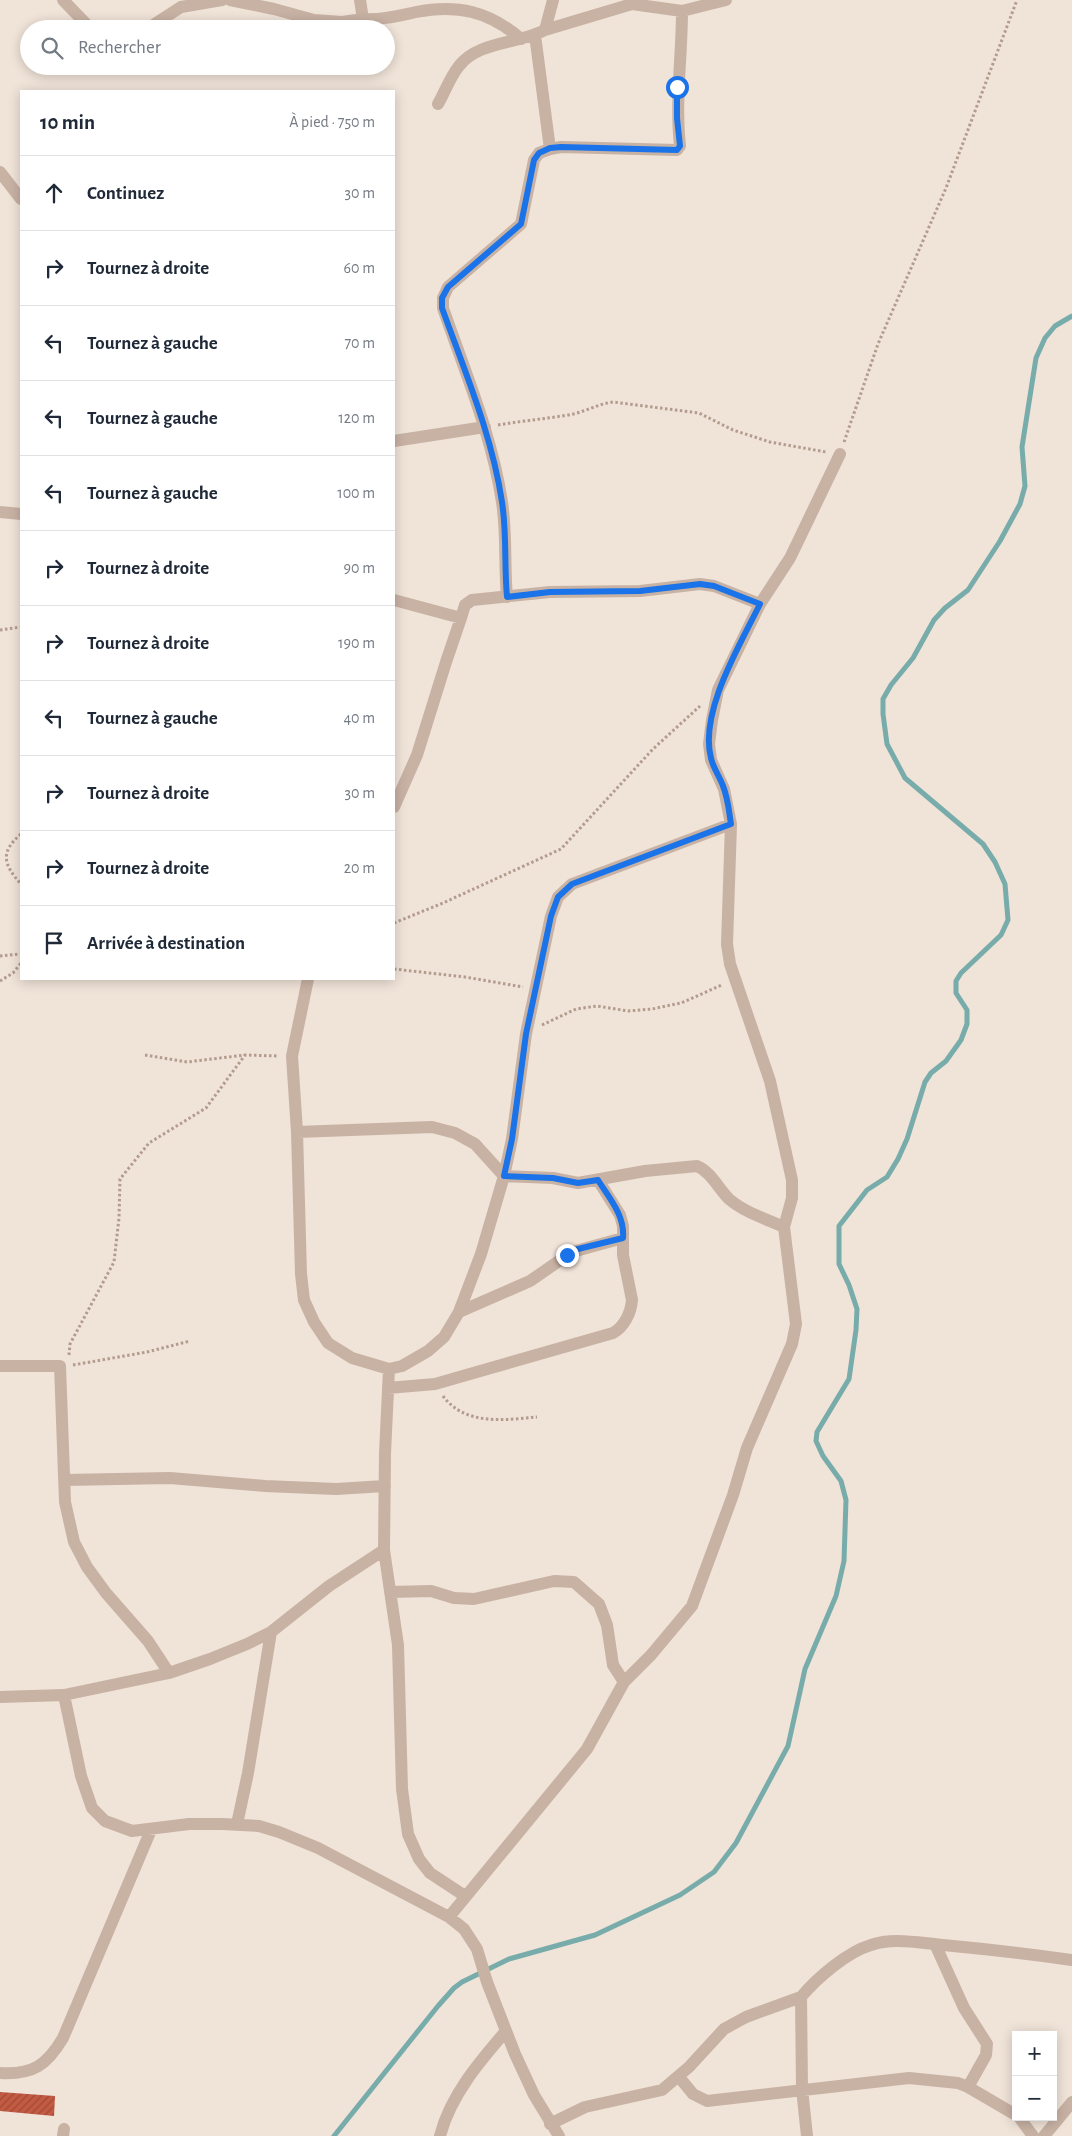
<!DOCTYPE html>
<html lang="fr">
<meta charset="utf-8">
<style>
body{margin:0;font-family:"Alegreya Sans",sans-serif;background:#f2f2f3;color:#1f2937}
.controls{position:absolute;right:15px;bottom:15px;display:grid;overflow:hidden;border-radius:0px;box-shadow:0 2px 12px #0003}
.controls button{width:45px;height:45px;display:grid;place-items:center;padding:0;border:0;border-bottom:1px solid #e0e1e3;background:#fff;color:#1f2937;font:25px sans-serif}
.stop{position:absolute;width:15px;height:15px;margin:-11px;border:4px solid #1a73e8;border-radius:50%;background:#fff}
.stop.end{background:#1a73e8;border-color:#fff;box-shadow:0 1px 5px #0008}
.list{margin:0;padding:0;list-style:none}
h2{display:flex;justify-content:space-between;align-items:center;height:65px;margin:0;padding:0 20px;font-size:21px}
h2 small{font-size:16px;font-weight:400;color:#747a83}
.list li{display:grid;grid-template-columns:32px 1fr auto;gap:15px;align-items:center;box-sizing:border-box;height:75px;padding:0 20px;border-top:1px solid #e0e1e3}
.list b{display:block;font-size:19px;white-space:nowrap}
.list em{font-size:16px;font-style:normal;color:#747a83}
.icon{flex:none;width:28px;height:28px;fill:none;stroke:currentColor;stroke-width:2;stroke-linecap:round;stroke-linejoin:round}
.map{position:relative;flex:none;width:1072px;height:2136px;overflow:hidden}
.search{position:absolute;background:#fff;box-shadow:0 2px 12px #0003;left:20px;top:20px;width:375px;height:55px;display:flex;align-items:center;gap:12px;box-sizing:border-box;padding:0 18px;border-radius:28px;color:#747a83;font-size:19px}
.panel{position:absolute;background:#fff;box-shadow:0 2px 12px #0003;left:20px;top:90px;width:375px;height:890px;border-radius:0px}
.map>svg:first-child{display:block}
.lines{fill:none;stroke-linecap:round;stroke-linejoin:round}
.stream{stroke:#77acab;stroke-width:5}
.building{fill:url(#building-hatch)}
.path{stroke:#b39c8e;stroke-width:3;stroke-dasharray:2.5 2.5;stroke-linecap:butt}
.minor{stroke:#c8b2a4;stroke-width:12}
.route{stroke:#1a73e8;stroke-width:6}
</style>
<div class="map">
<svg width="1072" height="2136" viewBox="0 0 1072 2136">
<defs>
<pattern id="building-hatch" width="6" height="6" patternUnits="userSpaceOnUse" patternTransform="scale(1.25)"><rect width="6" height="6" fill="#c35a42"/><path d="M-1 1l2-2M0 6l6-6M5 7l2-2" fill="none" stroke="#9f4a37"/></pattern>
</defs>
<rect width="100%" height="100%" fill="#f0e3d8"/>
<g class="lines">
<path class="stream" d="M334,2136l104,-130 16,-18 8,-6 47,-23 86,-24 85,-40 34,-23 22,-29 52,-97 17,-77 31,-73 8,-35 2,-61 -5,-19 -18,-25 -7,-15 1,-9 32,-53 7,-49 1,-21 -8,-24 -10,-21v-38l28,-36 20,-13 11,-18 9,-20 18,-57 6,-9 15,-12 15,-21 6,-16v-14l-11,-17v-12l5,-8 40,-38 7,-15 -3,-36 -10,-22 -12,-18 -78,-66 -18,-34 -4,-30v-15l8,-14 22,-27 21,-38 11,-12 23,-18 32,-49 20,-37 5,-18 -3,-39 14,-89 9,-20 10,-12 17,-10"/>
</g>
<path class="building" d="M0,2092l55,4 -1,20 -54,-5z"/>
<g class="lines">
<path class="path" d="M498,425c23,-4 46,-6 70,-10 15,-2 29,-11 45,-13l86,11 34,17 37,12 56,10
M844,442l34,-98 68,-156 71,-188
M0,630l21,-3
M21,834c-21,18 -18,30 0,50
M394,923l49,-20 118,-54 92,-100 47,-43
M0,956l21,-2
M394,969l71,8 58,10
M0,981l13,-8 8,-10
M542,1025l34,-16 21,-3 31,5 24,-2 29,-6 41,-18
M145,1055l42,7 58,-7 34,1
M69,1355l1,-11 44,-82 5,-44 1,-39 29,-36 57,-35 39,-53
M73,1365l74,-13 43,-11
M443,1396c22,30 62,24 94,21"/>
<path class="minor" d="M63,0l28,29
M230,0l44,9 40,11 28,2 21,-3 -3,-19
M363,19c19,1 34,-3 53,-7 41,-8 73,-1 105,27
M147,29l34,-22 41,-7
M545,30l87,-26 50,7 44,-11
M535,35l15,114
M438,104c7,-12 12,-27 21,-38 19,-25 60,-22 86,-36l8,-30
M0,172l21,27
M394,441l91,-14
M0,512l21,2
M507,597c-3,-32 0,-63 -5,-95 -10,-67 -37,-130 -59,-194v-10l5,-11 73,-63 13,-64 5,-7 11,-4 11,-2 116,3 3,-4c-5,-46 2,-90 2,-135
M394,600l67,18 4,-13 7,-5 78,-8 90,-1 60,-7 14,2 46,18
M394,807l23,-52 29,-93 15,-44
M308,979l-16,77 5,76 4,142 3,26 10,22 14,21 24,15 37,11 13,-3 26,-15 16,-14 15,-25 22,-58 23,-78 8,-37 14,-105 25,-118 7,-19 14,-13 159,-60
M297,1132l135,-5 23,6 20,11 29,32 49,2 25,5 67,-12 52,-5c14,6 21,22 32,33 15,13 37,20 55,28
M459,1312l71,-31 42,-29 51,-14
M0,1366h60l5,136 9,40 13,25 19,26 42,48 21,32
M389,1369l-4,84 -1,97 14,95 4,144 6,45 11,25 11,14 35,23
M388,1388l47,-4 178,-51c11,-6 18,-20 19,-33l-9,-45v-29l-3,-11 -22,-35
M64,1480l106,-2 95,8 71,3 49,-3
M390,1592l41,-1 23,7 20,1 80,-18 20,1 25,22 8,21 6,40 11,17
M64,1695l17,81 11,32 13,13 27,10 57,-7h33l37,2 20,6 39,16 131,69 15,12 13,20 10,33 28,72 19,41 25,41
M0,1697l64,-2 105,-22 41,-14 37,-15 24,-12 58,-46 55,-36
M237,1824l11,-51 23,-141
M449,1917l138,-168 37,-67 27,-27 41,-49 41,-111 14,-47 45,-104 4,-20 -12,-97 8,-29v-18l-22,-99 -40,-117 -3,-20 4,-120 -7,-35 -13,-29 -2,-16 3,-24 6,-30 42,-86 30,-46 50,-104
M935,1944l29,64 23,36 -1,11 -18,32
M0,2073c33,2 47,-8 63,-35l88,-208
M679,2077l14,17 14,7 202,-23 49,5 10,4 48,28
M1019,2117l14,19
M550,2124l35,-17 77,-17 27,-23 35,-38 22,-12 55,-20
M63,2136l1,-7
M440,2136c10,-40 40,-75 66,-105
M807,2136l-5,-47 -1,-92c16,-19 46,-45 70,-52 22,-8 48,-2 72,0 43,4 86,9 129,15
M1044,2136l28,-34"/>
</g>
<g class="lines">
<path class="route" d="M567,1255l11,-6 45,-11c2,-23 -14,-40 -25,-58l-20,3 -25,-5 -49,-2 8,-37 14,-105 25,-118 7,-19 14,-13 159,-60c-2,-12 -3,-26 -8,-38 -3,-9 -10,-18 -12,-28 -12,-46 29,-113 49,-154l-46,-18 -14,-2 -60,7 -90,1 -43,5c-3,-32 0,-63 -5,-95 -10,-67 -37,-130 -60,-194v-10l6,-11 73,-63 13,-64 5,-7 11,-5 11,-1 116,3 3,-4 -3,-28v-31"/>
</g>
</svg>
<div class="controls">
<button>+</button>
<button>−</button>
</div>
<div class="stop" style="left:677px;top:87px"></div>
<div class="stop end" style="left:567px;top:1255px"></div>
<div class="search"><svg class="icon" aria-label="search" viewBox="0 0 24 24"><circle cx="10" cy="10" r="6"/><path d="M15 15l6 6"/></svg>Rechercher</div>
<section class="panel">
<h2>10 min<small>À pied · 750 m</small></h2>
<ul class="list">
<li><svg class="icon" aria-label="ahead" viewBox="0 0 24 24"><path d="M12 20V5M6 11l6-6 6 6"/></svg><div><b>Continuez</b></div><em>30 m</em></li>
<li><svg class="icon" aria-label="right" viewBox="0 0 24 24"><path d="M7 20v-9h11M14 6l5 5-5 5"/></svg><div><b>Tournez à droite</b></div><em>60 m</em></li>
<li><svg class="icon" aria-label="left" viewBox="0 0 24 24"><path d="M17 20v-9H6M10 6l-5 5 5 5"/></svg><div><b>Tournez à gauche</b></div><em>70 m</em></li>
<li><svg class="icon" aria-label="left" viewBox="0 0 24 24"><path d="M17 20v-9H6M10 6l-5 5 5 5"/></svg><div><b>Tournez à gauche</b></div><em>120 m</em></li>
<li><svg class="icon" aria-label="left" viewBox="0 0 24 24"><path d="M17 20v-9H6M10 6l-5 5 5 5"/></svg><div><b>Tournez à gauche</b></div><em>100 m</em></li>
<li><svg class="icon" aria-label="right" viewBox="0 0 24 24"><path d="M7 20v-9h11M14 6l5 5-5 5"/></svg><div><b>Tournez à droite</b></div><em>90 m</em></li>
<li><svg class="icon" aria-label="right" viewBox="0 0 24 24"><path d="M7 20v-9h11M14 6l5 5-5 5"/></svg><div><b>Tournez à droite</b></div><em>190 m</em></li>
<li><svg class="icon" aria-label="left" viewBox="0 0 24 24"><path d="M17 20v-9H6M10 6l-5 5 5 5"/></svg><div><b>Tournez à gauche</b></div><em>40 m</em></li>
<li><svg class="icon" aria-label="right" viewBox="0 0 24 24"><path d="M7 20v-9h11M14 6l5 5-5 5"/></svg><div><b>Tournez à droite</b></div><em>30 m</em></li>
<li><svg class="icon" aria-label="right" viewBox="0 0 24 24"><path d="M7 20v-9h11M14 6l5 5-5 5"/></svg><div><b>Tournez à droite</b></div><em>20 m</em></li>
<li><svg class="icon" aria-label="arrive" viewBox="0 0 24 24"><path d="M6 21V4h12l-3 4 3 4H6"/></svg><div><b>Arrivée à destination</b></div></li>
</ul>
</section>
</div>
